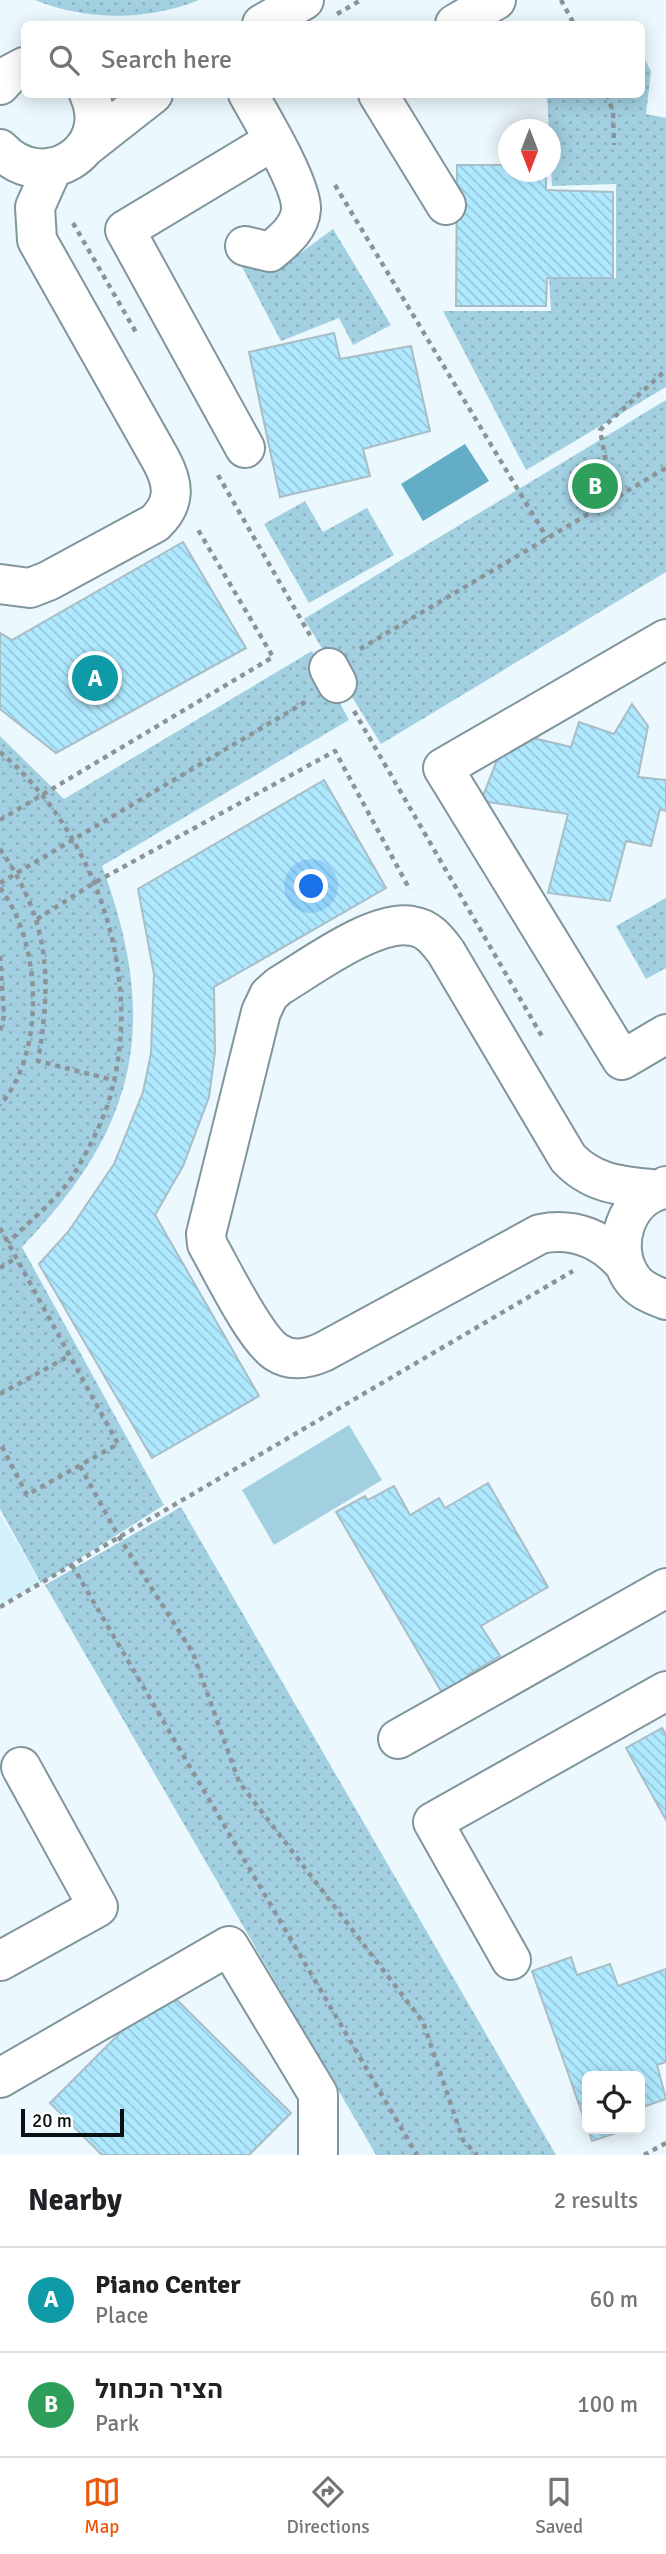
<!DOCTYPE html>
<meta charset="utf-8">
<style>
body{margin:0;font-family:Signika,Heebo,sans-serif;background:#f2f2f2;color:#202124}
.controls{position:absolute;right:21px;bottom:21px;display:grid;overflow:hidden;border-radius:10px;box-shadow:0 4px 18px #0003}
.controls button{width:63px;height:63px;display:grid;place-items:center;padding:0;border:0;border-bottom:2px solid #e0e0e0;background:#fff;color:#202124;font:35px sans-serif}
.compass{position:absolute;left:498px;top:119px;width:63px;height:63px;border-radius:50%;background:#fff;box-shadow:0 4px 18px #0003;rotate:180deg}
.scale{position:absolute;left:21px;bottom:18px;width:103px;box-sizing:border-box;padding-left:7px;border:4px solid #091013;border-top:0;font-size:19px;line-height:24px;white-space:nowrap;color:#091013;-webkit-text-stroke:5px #fff;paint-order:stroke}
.you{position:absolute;left:312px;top:887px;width:24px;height:24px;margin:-18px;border:5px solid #fff;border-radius:50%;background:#1a73e8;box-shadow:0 0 0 10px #1a73e833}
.badge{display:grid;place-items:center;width:46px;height:46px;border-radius:50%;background:#ea580c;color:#fff;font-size:23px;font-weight:700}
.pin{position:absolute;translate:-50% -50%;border:4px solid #fff;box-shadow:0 2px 7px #0006}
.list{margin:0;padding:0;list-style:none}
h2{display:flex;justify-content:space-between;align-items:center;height:91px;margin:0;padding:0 28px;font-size:30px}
h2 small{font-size:23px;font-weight:400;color:#757577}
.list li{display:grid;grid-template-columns:46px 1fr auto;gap:21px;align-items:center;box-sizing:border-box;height:105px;padding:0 28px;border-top:2px solid #e0e0e0}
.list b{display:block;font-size:26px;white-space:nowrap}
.list p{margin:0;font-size:23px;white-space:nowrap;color:#757577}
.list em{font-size:23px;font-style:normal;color:#757577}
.icon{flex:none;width:38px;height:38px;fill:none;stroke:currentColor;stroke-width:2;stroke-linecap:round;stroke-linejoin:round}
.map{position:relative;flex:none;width:666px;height:2155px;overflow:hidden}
.search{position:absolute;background:#fff;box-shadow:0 4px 18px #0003;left:21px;right:21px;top:21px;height:77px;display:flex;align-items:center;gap:18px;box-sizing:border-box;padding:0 24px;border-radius:10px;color:#757577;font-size:26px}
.sheet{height:301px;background:#fff}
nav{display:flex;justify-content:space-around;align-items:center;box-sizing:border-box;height:98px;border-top:2px solid #e0e0e0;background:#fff;font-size:19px;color:#757577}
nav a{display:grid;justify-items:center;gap:4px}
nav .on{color:#ea580c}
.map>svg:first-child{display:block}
.built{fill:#d2f1fd}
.grass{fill:#a2d0e1}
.park{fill:url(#park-dots)}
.water{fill:#63adc7}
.building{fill:url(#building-back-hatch);stroke:#a9bdc6;stroke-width:2}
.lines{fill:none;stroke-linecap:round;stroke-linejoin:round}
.minor-casing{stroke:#81959d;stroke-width:42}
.path{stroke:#8b9599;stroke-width:4.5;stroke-dasharray:5 5;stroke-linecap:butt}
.minor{stroke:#fff;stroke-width:38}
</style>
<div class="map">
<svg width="666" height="2155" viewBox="0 0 666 2155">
<defs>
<pattern id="park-dots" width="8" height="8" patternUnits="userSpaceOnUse" patternTransform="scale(1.75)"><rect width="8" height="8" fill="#a2d0e1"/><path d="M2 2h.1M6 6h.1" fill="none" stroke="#8ab2c0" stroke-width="1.8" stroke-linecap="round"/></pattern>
<pattern id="building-back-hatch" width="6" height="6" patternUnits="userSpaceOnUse" patternTransform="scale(1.75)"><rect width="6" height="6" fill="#afe9ff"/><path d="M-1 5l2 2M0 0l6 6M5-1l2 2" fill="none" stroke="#95c7da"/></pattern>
</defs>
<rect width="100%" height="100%" fill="#ebf8fd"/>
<path class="built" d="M0,1515l41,68 -41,22z"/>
<path class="grass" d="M349,1425l33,55 -108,65 -32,-55z"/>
<path class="park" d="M35,0h164c-52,21 -112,21 -164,0z
M642,55l9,16 -5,43 20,4v269l-140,83 -83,-159h108l-2,-33h67v-94l-64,2 -5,-91 95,-1z
M333,229l58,96 -38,20 -14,-27 -58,23 -41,-78 26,5 36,-16z
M666,400v172l-285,172 -77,-125z
M305,501l18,31 44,-24 27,47 -85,48 -45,-79z
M312,651l37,69 -247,146c58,157 37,260 -80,381l142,258 -123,78 -41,-74v-773l64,63z
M666,898v70l-20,11 -30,-53z
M181,1507l375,648h-180l-331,-570z"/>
<path class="water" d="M465,444l24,37 -66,40 -22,-37z"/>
<path class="building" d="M457,165h51v7h38v18l67,2v86h-66l-1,28h-90z
M334,333l6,26 71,-13 19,85 -67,18 7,27 -90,21 -31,-145z
M183,542l63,106 -190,105 -56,-44v-76l12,7z
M632,704l16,22 -10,51 28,3v31l-6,-2 -9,37 -25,-5 -16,60 -62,-8 20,-79 -87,-13 27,-69 63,15 8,-25 35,12z
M324,780l62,108 -172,99 1,65 -6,45 -26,69 -28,49 104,181 -107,62 -113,-194 29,-32 46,-68 29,-72 8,-39 3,-79 -16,-85z
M488,1483l60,104 -67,39 19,30 -31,18 3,5 -28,17 -108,-184 29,-16 3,4 26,-14 16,29 29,-17 6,10z
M662,1728l4,7v85l-40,-72z
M571,1957l6,18 33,-11 8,22 48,-17v93l-9,3 9,34 -26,9v-32h-53v51l-55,-156z
M165,1988l126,125 -42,42h-147l-52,-52z
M588,2129h40l-36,12z"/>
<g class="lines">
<defs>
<path id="minor" d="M262,24l42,-24
M455,24l41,-24
M0,85l9,-10 15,-8
M378,94l68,111
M0,149c42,46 115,3 89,-55
M83,149l70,-55
M245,246l25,6c13,-11 30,-24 31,-43 1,-24 -40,-92 -53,-115
M245,448l-120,-218 148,-89
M0,584l30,4 18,-7 107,-58c21,-20 19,-39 6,-63l-124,-220 -2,-33 17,-38
M666,639l-223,129 179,292 44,-26
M329,668l8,15
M666,1189c-41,6 -57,60 -33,91 8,11 21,15 33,20
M624,1264c-22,-25 -50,-37 -84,-30l-217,118c-16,7 -32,10 -47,0 -22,-15 -54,-82 -69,-108l-1,-10 55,-222 8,-17 10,-9c32,-19 96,-67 133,-60 16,2 25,14 34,26l122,206c26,28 57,28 92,32l6,-4
M398,1739l268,-151
M511,1960l-78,-138 233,-131
M0,1961l98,-54 -77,-140
M0,2078l229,-132 89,148v61"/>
</defs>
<use href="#minor" class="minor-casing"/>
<path class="path" d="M561,0l13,24
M337,14l24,-14
M607,94l6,18 1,33
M335,185l212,353
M73,223l64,111
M218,475l93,162
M613,499l-13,-69 66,-60
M360,649l306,-181
M354,711l190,329
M0,752c95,80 145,223 110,345 -7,25 -23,55 -36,77 -14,23 -47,49 -66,69
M0,820l273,-163 -76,-129
M0,849c50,72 52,129 38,212l75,19
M0,883l307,-182
M0,888c42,54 46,165 0,217
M37,919l57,-36 241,-132 75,139
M0,956l4,60 -4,15
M0,1228l118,216 -91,51 -27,-52
M0,1268l16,-10
M0,1394l69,-38
M80,1466l39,71 74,116 46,129 184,240 40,118 14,15
M72,1565l345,590
M0,1607l573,-336
M644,2155l22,-12"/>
<use href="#minor" class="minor"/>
</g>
</svg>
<div class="controls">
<button><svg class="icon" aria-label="locate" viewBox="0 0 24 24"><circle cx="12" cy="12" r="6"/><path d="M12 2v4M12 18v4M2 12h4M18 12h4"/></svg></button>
</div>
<svg class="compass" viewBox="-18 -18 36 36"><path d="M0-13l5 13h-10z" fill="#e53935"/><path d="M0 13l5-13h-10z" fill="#757577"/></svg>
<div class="scale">20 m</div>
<div class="you"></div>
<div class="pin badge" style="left:95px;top:678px;background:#0f9aa8">A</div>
<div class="pin badge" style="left:595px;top:486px;background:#2e9e5b">B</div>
<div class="search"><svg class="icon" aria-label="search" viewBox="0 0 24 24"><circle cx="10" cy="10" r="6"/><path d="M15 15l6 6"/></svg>Search here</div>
</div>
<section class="sheet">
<h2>Nearby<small>2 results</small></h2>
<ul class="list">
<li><span class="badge" style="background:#0f9aa8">A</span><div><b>Piano Center</b><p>Place</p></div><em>60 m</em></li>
<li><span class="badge" style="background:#2e9e5b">B</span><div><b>הציר הכחול</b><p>Park</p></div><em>100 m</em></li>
</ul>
</section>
<nav>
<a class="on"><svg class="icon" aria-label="map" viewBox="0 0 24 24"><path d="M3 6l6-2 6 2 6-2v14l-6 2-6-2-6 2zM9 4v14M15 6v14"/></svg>Map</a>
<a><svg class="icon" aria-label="directions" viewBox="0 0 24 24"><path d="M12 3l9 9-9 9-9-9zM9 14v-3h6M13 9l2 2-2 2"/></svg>Directions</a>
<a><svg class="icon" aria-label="saved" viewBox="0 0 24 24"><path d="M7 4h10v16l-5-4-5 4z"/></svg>Saved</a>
</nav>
